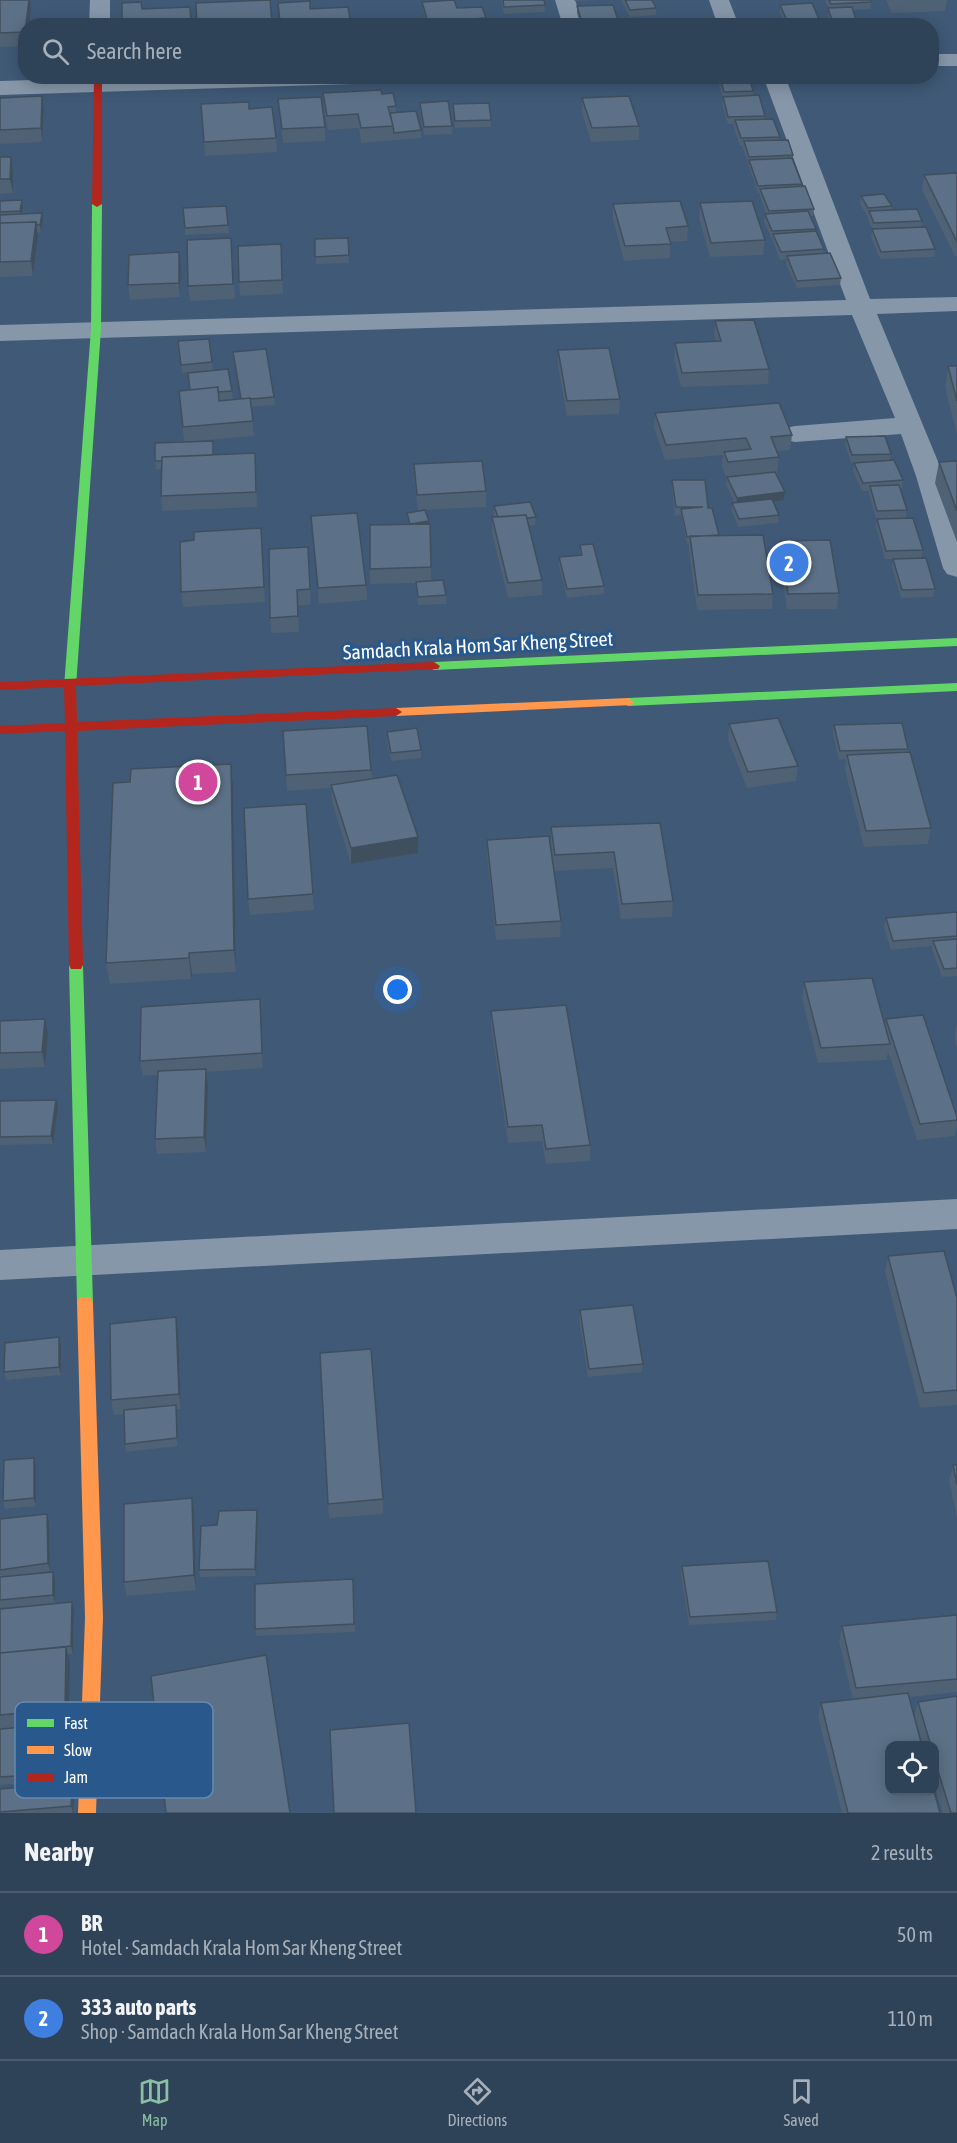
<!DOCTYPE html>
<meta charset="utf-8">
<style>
body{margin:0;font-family:"Asap Condensed",sans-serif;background:#374a5e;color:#f1f3f6}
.controls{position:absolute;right:18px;bottom:18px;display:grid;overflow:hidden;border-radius:12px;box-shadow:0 3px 15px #0003}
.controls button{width:54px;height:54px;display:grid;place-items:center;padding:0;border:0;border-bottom:2px solid #4a5c6e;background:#2f4358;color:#f1f3f6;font:30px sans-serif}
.you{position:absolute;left:398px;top:990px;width:21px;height:21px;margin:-15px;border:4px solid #fff;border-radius:50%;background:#1a73e8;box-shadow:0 0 0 9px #1a73e833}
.badge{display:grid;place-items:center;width:39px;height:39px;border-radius:50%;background:#8abfa5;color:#fff;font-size:20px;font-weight:700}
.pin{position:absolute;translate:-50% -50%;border:3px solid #fff;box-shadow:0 2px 6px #0006}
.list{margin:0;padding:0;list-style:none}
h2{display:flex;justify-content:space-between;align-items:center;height:78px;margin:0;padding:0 24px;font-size:26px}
h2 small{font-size:20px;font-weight:400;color:#a7b0ba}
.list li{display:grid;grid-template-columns:39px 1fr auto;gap:18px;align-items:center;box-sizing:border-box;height:84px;padding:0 24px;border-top:2px solid #4a5c6e}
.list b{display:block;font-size:22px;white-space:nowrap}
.list p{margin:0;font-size:20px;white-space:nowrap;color:#a7b0ba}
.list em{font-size:20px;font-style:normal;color:#a7b0ba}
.icon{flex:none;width:33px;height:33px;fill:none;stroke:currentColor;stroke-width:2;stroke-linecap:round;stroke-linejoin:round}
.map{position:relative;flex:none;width:957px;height:1813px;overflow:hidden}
.search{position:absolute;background:#2f4358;box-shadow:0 3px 15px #0003;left:18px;right:18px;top:18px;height:66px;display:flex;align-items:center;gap:15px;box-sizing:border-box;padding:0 21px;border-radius:24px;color:#a7b0ba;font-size:22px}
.sheet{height:246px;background:#2f4358}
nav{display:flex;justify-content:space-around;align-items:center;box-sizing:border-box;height:84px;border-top:2px solid #4a5c6e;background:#2f4358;font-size:16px;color:#a7b0ba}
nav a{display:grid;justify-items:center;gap:3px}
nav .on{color:#8abfa5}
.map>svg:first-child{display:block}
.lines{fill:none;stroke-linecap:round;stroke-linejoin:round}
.street{fill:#8697a9;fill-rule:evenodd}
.fast{fill:#63d668;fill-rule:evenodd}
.slow{fill:#ff974d;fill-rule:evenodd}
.jam{fill:#b3261e;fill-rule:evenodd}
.wall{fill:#4f6174}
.shaded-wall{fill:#404f5e}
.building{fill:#5c7187;stroke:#404f5e;stroke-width:1.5}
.labels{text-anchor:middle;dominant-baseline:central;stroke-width:6;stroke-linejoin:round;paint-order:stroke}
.street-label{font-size:20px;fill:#fff;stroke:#28588c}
.key{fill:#28588c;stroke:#688aae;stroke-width:1.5}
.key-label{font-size:16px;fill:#fff}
</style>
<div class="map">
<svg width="957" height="1813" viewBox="0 0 957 1813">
<rect width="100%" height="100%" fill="#3f5976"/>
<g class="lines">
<path class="street" d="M90,0h20v26h-21z
M555,0h20l9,26h-21z
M709,0h20l10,26h-21z
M932,54h25v12h-25z
M159,76h237l-3,5 -8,2 -385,12v-14z
M763,76h22l85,223 87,-2v14l-80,3 67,162 13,45v56l-10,-3 -4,-6 -27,-92 -15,-42 -106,8 -9,-2 -4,-6 4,-6 9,-2 100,-8 -43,-103 -852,26v-16l846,-25z
M957,1199v30l-957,51v-30z"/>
<path class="fast" d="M97,201l5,3 -1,125 -25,358 -6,4 -6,-4 27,-358 1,-125z
M957,638v8l-523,24 -6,-4 6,-4z
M957,683v8l-329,15 -6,-4 6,-4z
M76,960l7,5 10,338 -2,5 -6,1 -6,-1 -2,-5 -8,-338z"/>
<path class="slow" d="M628,698l6,4 -2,3 -236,11 -6,-4 6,-4z
M85,1297l6,1 2,5 10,315 -7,195h-18l7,-195 -8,-315 2,-5z"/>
<path class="jam" d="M94,76h8v128l-5,3 -5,-3z
M434,662l6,4 -2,3 -362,17 1,36 319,-14 6,4 -6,4 -319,15 6,234 -2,4h-10l-2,-4 -4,-234 -65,3v-8l65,-3 -1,-36 -64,3v-8z"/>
</g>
<path class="wall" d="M0,0h30l1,9 -5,17v20l-26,1z
M270,0l2,26h-75z
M501,0h43l1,12 -41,2z
M574,0h32l-31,1z
M621,0h31l4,8v7l-26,2z
M825,0h45l1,2 -1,7 -17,1 5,16h-27l-3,-11 1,-7z
M886,0h61l-2,11 -53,2z
M422,2l64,16v7l-59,1 -4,-17z
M278,3l32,6 38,-2 3,19h-71z
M780,5l41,19v2h-36l-5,-14z
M577,6l43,20h-39l-4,-13z
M720,78l33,13v5l12,20v3l15,18 -1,3 14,15v4l9,25 -1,2 13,23 -1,7h-3l6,13 -1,2 9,18 -1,5 18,24 -1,7 -43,3 -11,-24 1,-5 -7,1 -7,-18v-3h-1l-8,-17 1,-8h1l-6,-18v-3h-2l-9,-26v-3l-6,-15v-3h-3l-6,-18v-4h-6l-6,-20 1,-7 -4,-12z
M323,93l59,1 14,12v7l25,17v8l-60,5 -2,-15 -31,2 -4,-23z
M0,98l44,12 -2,32 -42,2z
M582,98l57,28v14l-48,2 -9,-30z
M278,99l47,28v14l-42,2z
M420,103l32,23v8l-28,1 -4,-25z
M201,104l48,5 27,29 1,14 -72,4z
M453,104l38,16v7l-36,1z
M0,157h11l2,14v22l-13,1z
M957,173v83h-2l-33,-66 2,-15z
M861,196l31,10 -1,4 31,11 -1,6 14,22 -1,8 -54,2 -9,-22 1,-8 -4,-10v-3h-1l-7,-12z
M22,200l1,7 -1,7 21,7 -2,11 -3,1v3l-5,40 -33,1v-76z
M700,203l65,37 -2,15 -53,2 -11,-39z
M613,204l75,22 -1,15 -17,1v16l-46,3 -11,-42z
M226,206l3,27 -44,2 -2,-27z
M231,238l4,61 -45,2 -2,-15z
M348,238l1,25 -33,1 -1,-25z
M281,244l2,50 -43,2 -1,-14z
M181,267l-1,30 -50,3 -2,-15z
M715,321l54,48 -1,15 -87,3 -7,-29 1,-15 41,-2 -2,-5z
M209,339l4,31 -31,3 -4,-32z
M558,350l62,49 -1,15 -52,2 -9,-51z
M233,352l41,45 1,8 -24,2 3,29 -58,5h17v14l43,13 1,39 -95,4 -1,-15v-27h-5l-1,-8 29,-19 -5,-51 11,-1 42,1 1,8 -14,1v1l22,-2z
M948,366h9v69l-12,-48z
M655,413l137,22 -2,15 -14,1 3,6 -2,16h-2l10,19 -1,8 -11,1 6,14 -1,8 -40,4 -6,-16v-8h3l-9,-18 1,-8 16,-2 -17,2 -4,-10 1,-12 -58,5 -11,-32z
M846,437l45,17 -1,6 13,20 -1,8h-2l7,22 -1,8 -30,1 -7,-25v-3h-7l-9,-20 1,-8h-3l-6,-19z
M957,461v81l-22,-59 4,-21z
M414,464l72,27v16l-68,3 -4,-31z
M672,480l36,28 11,28 54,58 -1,15 -75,1 -8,-58v-7h-2l-6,-30 -6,1 -3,-28z
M494,506l42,11 -1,8 -6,1 13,54v15l-34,3 -16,-65v-16h3l-1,-3z
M407,513l23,11 1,57 15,14v9l-28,1 -2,-22 -46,1v-15l39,-44z
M311,516l55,69 1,15 -48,4z
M877,519l46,31 -2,8 14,31 -2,8 -32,1 -9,-31 1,-8h-8l-9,-32z
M780,541l59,52 -2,16h-50l-8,-53z
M262,544l3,58 -82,5 -2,-15z
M580,545l24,41v8l-37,4 -8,-33v-8l21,-2z
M308,547l3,57 -13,2 1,26 -28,1 -1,-15z
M729,724l69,42 -2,15 -49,7 -19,-48z
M834,725l74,24v3l23,76 -3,16 -64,3 -19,-77 1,-11 -7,1 -6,-26z
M283,731l88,39 1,9 46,74 -67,11 -19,-63 -1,-13 -44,3z
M387,732l34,18v8l-30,3 -4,-21z
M231,764l2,21 3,187 -44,2 -1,5 -81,5 -4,-21 24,-181z
M306,804l8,106 -64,5 -2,-16z
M660,823l13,78 -1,16 -51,2 -8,-51 -59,3 -3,-28v-16z
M487,840l74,81 -1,16 -64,3 -9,-85z
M957,912v64l-15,1 -10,-28v-3l-41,4 -7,-23 2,-9z
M804,982l81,43 1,-6 71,98v8l-2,11 -38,4 -29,-89 -1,9 -69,3 -16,-65z
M491,1011l99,134v16l-44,3 -4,-23 -34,2 -17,-117z
M261,1015l2,53 -56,4 1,13 -2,67 -49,2 -2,-15 3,-64 -15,1 -3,-15z
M0,1021l48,14 -3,32 -45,2z
M957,1022v27l-3,-12z
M0,1101l58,7 -5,36 -53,1z
M888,1256l69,42v107l-37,3 -35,-136z
M580,1310l63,54 -1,8 -54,5 -9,-59z
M176,1317l2,15 3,77h-4l1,37 -52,6 -1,-8 -1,-30 -10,1 -3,-15z
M61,1345v30l-55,5 -2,-8z
M36,1465v41l-31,3 -2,-8z
M953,1465h4v53l-8,-38z
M383,1499v15l-54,4 -1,-14z
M194,1512l2,78 -69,6 -3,-14z
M258,1517l-2,59 -56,1 -1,-7 18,-45z
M0,1519l49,3 1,49 -40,5 45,4v23l-55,5z
M682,1566l95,46 -1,8 -87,5 -8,-51z
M354,1587l1,45 -99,4 -1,-7z
M0,1609l74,1 -1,44h-5l2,7 -1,62 -69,6z
M957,1615v77l-48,5 31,116h-98l-24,-96 3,-14 32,-3 -14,-59 3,-15z
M957,1696v117h-14l-9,-28v-39h-11l-9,-30 4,-14z
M65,1724l2,8 -3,48 -64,5v-56z
M73,1783l2,8 -2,22h-73v-24z"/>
<path class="shaded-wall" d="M29,0h1l1,9 -2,17h-3z
M42,96l2,14 -2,32 -1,-14z
M11,157l2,14v22l-3,-14z
M22,200l1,7 -2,12 -1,-8z
M42,213l1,8 -2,11 -1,-7z
M36,222l2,14 -5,40 -2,-15z
M179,252l2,15 -1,30 -1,-14z
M785,492l-1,8 -48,6 1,-8z
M429,521v9l-19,2v-8z
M231,764l2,21 3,187 -2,-22z
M418,837v16l-67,11v-16z
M189,953l3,21 -1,5 -2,-21z
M260,999l1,16 2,53 -1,-15z
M45,1019l3,16 -3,32 -3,-15z
M206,1069l2,16 -2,67 -2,-15z
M56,1100l2,8 -5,36 -2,-8z
M176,1317l2,15 3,77 -2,-15z
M59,1337l2,8v30l-2,-8z
M176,1405l1,8 1,33 -1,-8z
M34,1458l2,7v41l-2,-8z
M192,1498l2,14 2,78 -2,-15z
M257,1510l1,7 -2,59 -1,-7z
M47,1514l2,8 1,49 -2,-8z
M53,1572l2,8v23l-2,-8z
M72,1602l2,8 -1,44 -2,-8z
M66,1647l4,14 -1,62 -4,-14z
M65,1724l2,8 -3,48 -2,-7z
M73,1783l2,8 -2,22 -2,-7z"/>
<path class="building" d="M0,0h29l-4,32 -25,1z
M270,0l2,22 -38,2v2h-37l-1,-23z
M454,0l3,8 25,-1 4,11 -58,4 -6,-20z
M503,0h41l1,5 -41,2z
M625,0h27l4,8 -26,2z
M829,0h41l1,2 -40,2z
M310,1v8l38,-2 3,18 -45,1v-6l-26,2 -2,-19z
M141,2l1,7 48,-2 1,18 -69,1v-23z
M812,3l9,21 -32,1 -9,-20z
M613,5l7,21h-37l-6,-20z
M852,7l6,19h-24l-6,-18z
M749,76l4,15 -29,1 -4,-14z
M381,90l1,4 11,-1 3,13 -8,1 5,19 -32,2 -3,-14 -31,2 -4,-23z
M759,95l6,21 -37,1 -5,-20z
M42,96l-1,32 -41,2v-32z
M629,96l10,30 -47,2 -10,-30z
M321,97l4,30 -43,2 -4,-30z
M448,101l4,25 -28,1 -4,-24z
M249,102v7l23,-2 4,31 -72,4 -3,-38z
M489,103l2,17 -36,1 -2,-17z
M416,111l5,19 -27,3 -1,-7 -3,-13z
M773,119l7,18 -39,1 -6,-18z
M788,140l5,15 -44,2 -5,-16z
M0,157h11l-1,22h-10z
M792,158l10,26 -44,2 -9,-26z
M957,173v69l-33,-67z
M805,186l9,23 -45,2 -9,-22z
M884,194l8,12 -24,2 -7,-12z
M22,200l-2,11 -20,1v-11z
M680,201l8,25 -22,2 5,16 -46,2 -12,-42z
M752,201l13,39 -54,3 -11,-40z
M226,206l2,19 -43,3 -2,-20z
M917,209l5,12 -48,2 -5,-12z
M808,211l8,18 -44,2 -7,-17z
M42,213l-2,12h-3l-1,-3 -36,1v-8z
M36,222l-5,39 -31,1v-39z
M926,227l9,22 -54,3 -9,-23z
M816,231l8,18 -43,3 -8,-18z
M231,238l2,46 -45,2 -1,-46z
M348,238l1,17 -34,2v-18z
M281,244l1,36 -43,2 -1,-36z
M179,252v31l-51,2 1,-30z
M830,253l11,25 -44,3 -10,-25z
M754,320l15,49 -87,4 -7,-30 46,-2 -6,-20z
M209,339l3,23 -31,3 -3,-24z
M609,348l11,51 -53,2 -9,-51z
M266,349l8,48 -24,2v-1l-9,1 -8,-47z
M948,366h9v35z
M228,369l4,22 -14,1v-5l-28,3 -2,-17z
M218,387l1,14 31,-3 3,23 -70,6 -4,-36z
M779,403l13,32 -21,2 8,20 -51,5 -4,-10 27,-3 -5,-11 -80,7 -11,-32z
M885,436l6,18 -39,1 -6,-18z
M213,441v14l-51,2v4h-7v-18z
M255,453l1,39 -95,4 1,-39z
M894,460l9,20 -40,3 -9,-20z
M482,461l4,30 -69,4 -3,-31z
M957,461v50l-18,-49z
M775,472l10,20 -48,6 -10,-21z
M672,480h33l3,28h4l7,27 -32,2 -6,-28 22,-2h-27z
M899,485l8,25 -30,1 -7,-25z
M772,499l7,16 -40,4 -7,-16z
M530,502l6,15 -9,1 -1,-3 -28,2 -4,-11z
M425,510l4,11 -19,3 -3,-11z
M357,513l9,72 -48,3 -7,-72z
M526,515l16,65 -34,3 -16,-66z
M913,518l10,32 -37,1 -9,-32z
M430,524l1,43 -61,2v-44z
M261,528l3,59 -83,5 -1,-50 14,-2v-8z
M763,535l10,59 -75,1 -8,-59z
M830,540l9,53 -51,1 -8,-53z
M593,544l11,42 -37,3 -8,-32 23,-2 -2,-10z
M308,547l2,42 -13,1 1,26 -28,2 -1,-69z
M926,558l9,31 -33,1 -9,-31z
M443,580l3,15 -28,2 -2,-15z
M778,718l20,48 -50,6 -19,-48z
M902,723l6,26 -68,2 -6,-26z
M367,726l4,44 -85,5 -3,-44z
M417,728l4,22 -30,3 -4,-21z
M910,752l21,76 -65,3 -19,-76z
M231,764l3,186 -45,3v5l-83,5 7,-180 17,-1 1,-13z
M397,775l21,62 -67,11 -20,-63z
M306,804l7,90 -65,5 -4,-91z
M660,823l13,78 -51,3 -8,-52 -59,3 -4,-28z
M549,836l12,85 -65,4 -9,-85z
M957,912v24l-64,5 -7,-23z
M957,939v29l-13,1 -11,-28z
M872,978l18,66 -69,4 -17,-66z
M260,999l2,54 -122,8 1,-54z
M566,1005l24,140 -44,4 -4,-24 -34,2 -17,-116z
M923,1015l34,102v3l-37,4 -34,-105z
M45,1019l-3,33 -42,1v-32z
M206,1069l-2,68 -49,2 3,-68z
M56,1100l-5,36 -51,1v-36z
M944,1251l13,47v92l-33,3 -36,-137z
M633,1305l10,59 -54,5 -9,-59z
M176,1317l3,77 -68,6 -1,-76z
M59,1337v30l-55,5 1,-29z
M371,1349l12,150 -55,5 -8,-151z
M176,1405l1,33 -52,6 -1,-34z
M34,1458v40l-31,3 1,-41z
M953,1465h4v20z
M192,1498l2,77 -70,7v-78z
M257,1510l-2,59 -56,1 2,-44 16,-1 2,-14z
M47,1514l1,49 -48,7v-51z
M768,1561l9,51 -87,5 -8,-51z
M53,1572v23l-53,5v-23z
M353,1579l1,45 -99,5v-45z
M72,1602l-1,44 -71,7v-44z
M957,1615v64l-101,9 -14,-62z
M66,1647l-1,62 -65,6v-62z
M266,1655l24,158h-124l-15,-137z
M908,1693l14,53h-32v45h44l6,22h-92l-27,-110z
M957,1696v117h-6l-17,-55v-12h-3l-13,-44z
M409,1723l7,90h-82l-4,-83z
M65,1724l-3,49 -62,4v-48z
M73,1783l-2,23 -71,6v-23z"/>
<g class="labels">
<g class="street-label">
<text transform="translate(478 645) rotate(-3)">Samdach Krala Hom Sar Kheng Street</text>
</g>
</g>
<rect x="15" y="1702" width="198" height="96" rx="9" class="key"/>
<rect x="27" y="1719" width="27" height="8" fill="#63d668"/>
<rect x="27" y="1746" width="27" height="8" fill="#ff974d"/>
<rect x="27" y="1773" width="27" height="8" fill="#b3261e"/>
<g class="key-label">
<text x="64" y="1729">Fast</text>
<text x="64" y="1756">Slow</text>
<text x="64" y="1783">Jam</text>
</g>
</svg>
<div class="controls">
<button><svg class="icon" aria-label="locate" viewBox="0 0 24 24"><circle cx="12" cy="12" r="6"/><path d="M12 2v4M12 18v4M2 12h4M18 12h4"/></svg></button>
</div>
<div class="you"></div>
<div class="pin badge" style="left:198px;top:782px;background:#d1479c">1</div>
<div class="pin badge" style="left:789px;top:563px;background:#3f7fe0">2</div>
<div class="search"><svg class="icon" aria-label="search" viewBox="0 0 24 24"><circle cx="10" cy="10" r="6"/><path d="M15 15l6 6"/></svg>Search here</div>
</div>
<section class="sheet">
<h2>Nearby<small>2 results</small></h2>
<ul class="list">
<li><span class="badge" style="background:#d1479c">1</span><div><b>BR</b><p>Hotel · Samdach Krala Hom Sar Kheng Street</p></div><em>50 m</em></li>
<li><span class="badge" style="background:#3f7fe0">2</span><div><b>333 auto parts</b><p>Shop · Samdach Krala Hom Sar Kheng Street</p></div><em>110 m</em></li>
</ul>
</section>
<nav>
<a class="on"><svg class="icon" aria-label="map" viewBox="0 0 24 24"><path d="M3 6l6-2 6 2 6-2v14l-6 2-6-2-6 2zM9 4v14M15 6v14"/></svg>Map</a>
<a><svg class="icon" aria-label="directions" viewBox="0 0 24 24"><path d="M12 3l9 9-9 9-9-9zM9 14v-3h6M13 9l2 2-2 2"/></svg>Directions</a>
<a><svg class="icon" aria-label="saved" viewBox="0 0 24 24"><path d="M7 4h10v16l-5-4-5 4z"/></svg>Saved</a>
</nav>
